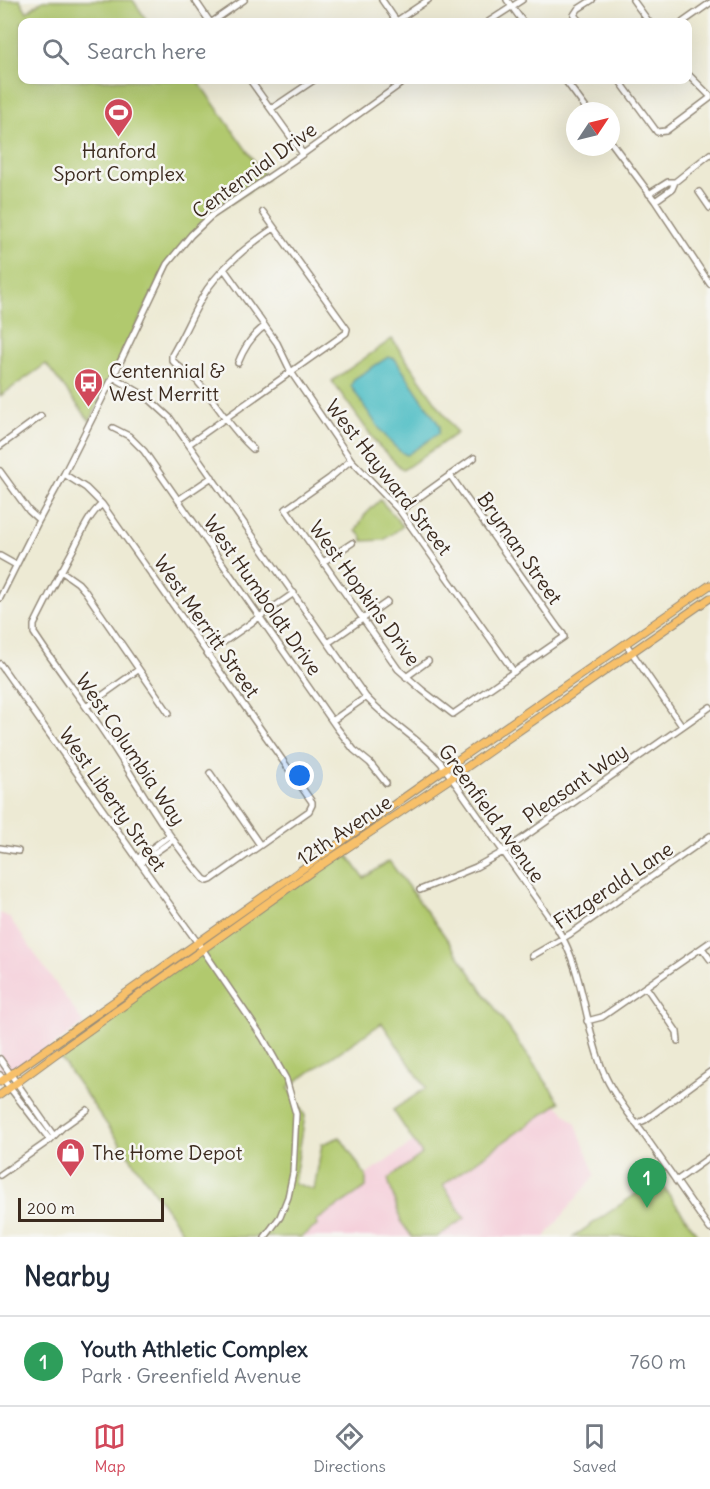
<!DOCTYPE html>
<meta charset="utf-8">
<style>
body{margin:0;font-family:Delius,sans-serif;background:#f2f2f3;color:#1f2937}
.compass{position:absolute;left:566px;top:102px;width:54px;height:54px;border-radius:50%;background:#fff;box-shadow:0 6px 24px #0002;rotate:55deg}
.scale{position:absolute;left:18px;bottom:15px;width:146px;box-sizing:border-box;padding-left:6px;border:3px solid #3b2a1e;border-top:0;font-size:16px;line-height:21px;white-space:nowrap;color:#3b2a1e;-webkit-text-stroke:4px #f6f6f2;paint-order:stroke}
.you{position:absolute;left:300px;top:776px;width:21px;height:21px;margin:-15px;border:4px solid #fff;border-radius:50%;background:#1a73e8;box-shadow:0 0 0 9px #1a73e833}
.badge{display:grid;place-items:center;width:39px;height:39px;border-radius:50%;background:#d1495b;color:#fff;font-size:20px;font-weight:700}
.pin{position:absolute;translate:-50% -50px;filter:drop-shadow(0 2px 3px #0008)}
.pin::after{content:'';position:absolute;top:32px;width:21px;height:18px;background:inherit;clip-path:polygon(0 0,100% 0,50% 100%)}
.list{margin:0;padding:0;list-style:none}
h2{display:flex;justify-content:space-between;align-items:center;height:78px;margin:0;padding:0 24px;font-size:26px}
h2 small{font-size:20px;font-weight:400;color:#747a83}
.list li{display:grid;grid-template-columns:39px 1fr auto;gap:18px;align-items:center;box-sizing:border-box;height:90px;padding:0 24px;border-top:2px solid #e0e1e3}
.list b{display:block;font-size:22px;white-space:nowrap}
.list p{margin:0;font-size:20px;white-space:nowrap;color:#747a83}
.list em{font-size:20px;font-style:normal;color:#747a83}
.icon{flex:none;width:33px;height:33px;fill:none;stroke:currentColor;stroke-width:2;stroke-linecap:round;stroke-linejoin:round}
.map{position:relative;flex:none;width:710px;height:1237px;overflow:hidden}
.search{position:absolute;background:#fff;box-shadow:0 6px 24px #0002;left:18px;right:18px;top:18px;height:66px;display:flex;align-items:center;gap:15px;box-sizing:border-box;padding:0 21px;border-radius:12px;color:#747a83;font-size:22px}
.sheet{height:168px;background:#fff}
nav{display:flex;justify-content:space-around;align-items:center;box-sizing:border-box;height:84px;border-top:2px solid #e0e1e3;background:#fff;font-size:16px;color:#747a83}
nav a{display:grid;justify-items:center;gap:3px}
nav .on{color:#d1495b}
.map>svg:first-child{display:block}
.built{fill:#f5cfda}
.green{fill:#b1c96e;stroke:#767a46;stroke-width:1.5}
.water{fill:#4fbec5;stroke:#457472;stroke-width:1.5}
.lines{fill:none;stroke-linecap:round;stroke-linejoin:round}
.minor-casing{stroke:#948a79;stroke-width:8}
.major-casing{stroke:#948a79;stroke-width:9}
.minor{stroke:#fff;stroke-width:5}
.major{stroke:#f7c06b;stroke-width:7}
.labels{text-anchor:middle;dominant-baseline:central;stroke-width:5;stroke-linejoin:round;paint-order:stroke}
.poi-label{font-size:20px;fill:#3b2a1e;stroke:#f6f6f2;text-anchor:start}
.street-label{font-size:20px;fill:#3b2a1e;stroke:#f6f6f2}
</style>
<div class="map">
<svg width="710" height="1237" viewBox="0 0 710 1237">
<rect width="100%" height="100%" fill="#f6f6f2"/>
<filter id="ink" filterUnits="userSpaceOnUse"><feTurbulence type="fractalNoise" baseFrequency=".0167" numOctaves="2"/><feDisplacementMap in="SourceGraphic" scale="12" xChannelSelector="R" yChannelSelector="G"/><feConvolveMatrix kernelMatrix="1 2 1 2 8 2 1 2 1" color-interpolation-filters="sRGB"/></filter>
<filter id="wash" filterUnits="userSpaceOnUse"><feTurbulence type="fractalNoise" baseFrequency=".008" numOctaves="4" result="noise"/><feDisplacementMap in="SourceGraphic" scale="24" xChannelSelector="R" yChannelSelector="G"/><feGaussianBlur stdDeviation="1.35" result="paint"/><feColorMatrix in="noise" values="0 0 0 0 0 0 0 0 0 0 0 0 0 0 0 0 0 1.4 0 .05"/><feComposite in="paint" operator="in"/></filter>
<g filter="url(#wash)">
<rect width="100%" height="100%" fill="#edead4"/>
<path class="built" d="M0,913l9,4 75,107 -84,58z
M519,1068l57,56 19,51 -50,62h-267z"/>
<path class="green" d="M0,0h20l7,12 16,-12h90l15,22h-126v58h175l70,99 -57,38 -43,47 -77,157 -44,-57 -46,32z
M392,339l65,94 -54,37 -25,-25 -46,-64z
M380,500l23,26 -19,14 -21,1 -2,-6 -5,-4 8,-15z
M342,848l22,30 25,-17 53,71 118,170 -117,83 22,33 -28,19h-25l-11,-15 -13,-43 34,-25 -29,-44 33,-22 -44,-65 -94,64 17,29 -11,67 20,7 8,-46 18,-7 26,39v11l-50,34 2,4 -17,12h-115l-128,-182 144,-112z
M658,1179l41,58h-126z"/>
<path class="water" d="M388,357l7,2 45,67 -1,7 -32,22c-17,-5 -45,-53 -56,-69l3,-7z"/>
</g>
<g filter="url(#ink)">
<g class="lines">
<defs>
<path id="minor" d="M195,0l15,22
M382,0l15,22
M507,0l16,22
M633,0l16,22
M303,21l1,1
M212,22l32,-22
M395,22l33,-22
M488,22l34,-22
M580,22l-6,-7 4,-6 14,-9
M683,22l27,-19
M688,74l22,22
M250,80l53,74
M565,80l23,31
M619,80l38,52 9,-1 44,-33
M271,109l43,-29
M611,142l44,59 55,83
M699,192l11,16
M649,194l19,-12h7
M655,201l17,-12 3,-7 35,-28
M224,269l53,74 14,29 60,88 49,51 114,161
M238,363c6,-15 14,-28 27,-37
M113,377l34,20 23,21 196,279c23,25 52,41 75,66l116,165c27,43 27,96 46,143 9,22 25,41 39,61 23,32 45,65 68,97
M113,428l16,8 15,15 193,277 17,22 16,13 16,20
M189,444l157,-111 1,-4 -84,-117
M0,446l41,-30
M253,449c-23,-20 -36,-46 -56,-68 -8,-8 -18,-13 -25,-21v-5c13,-22 22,-46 36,-67 18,-25 41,-43 66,-60
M351,460l-21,18 -44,31 112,160 24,21 31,24 111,-77 -1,-3 -5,-6 -108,-153
M0,471l29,40 10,9
M64,474l22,14 16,16 210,298v3l-3,6 -98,69 -3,1 -4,-2c-39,-44 -66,-96 -99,-145 -23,-34 -49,-67 -71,-101v-8c13,-26 26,-52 40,-77 8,-16 15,-33 28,-44
M178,500l34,-23
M400,511l74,-53
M0,556l16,9
M323,562l29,-19
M61,571l17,12 7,8 84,122
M0,598l39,-78 25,-46 49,-97 54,-113 24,-29 19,-18 93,-63 103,-74
M328,643l59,-41
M626,644l56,82
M208,653l86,-60
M0,664l160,227 43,59 60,88 23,41 10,35 -3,59 -5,24 -8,20 -15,20
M406,677l22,-16
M86,707l52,-37
M332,721l34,-24
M210,773l50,72
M0,848l18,3
M137,859l33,-24
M140,863l33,-23
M420,890l56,-23 27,-15 207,-145
M702,948l8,11
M532,956l38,-22 140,-98
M646,987l31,45 1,9
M587,1021l15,-4 108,-75
M0,1059l54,77
M0,1075l50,65
M636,1124l9,-4 65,-48
M0,1175l50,-35 13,-13 24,-17
M676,1181l34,-24"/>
<path id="major" d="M0,1082l436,-307 274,-190
M0,1095l53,-39 258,-184 140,-94 259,-180"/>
</defs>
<use href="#minor" class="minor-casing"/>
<use href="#major" class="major-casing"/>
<use href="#minor" class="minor"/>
<use href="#major" class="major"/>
</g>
</g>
<defs>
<symbol id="stadium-pin" viewBox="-11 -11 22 30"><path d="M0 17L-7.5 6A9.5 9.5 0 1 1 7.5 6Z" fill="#d1495b" stroke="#f6f6f2"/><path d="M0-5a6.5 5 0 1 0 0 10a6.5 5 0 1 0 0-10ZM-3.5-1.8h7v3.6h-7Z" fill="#fff"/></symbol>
<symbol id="bus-pin" viewBox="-11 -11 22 30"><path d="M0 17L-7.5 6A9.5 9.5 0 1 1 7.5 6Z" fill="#d1495b" stroke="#f6f6f2"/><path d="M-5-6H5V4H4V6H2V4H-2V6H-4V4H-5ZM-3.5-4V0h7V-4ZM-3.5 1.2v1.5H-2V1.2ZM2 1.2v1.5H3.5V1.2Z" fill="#fff"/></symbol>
<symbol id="shop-pin" viewBox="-11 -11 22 30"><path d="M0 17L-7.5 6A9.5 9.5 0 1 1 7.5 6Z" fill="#d1495b" stroke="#f6f6f2"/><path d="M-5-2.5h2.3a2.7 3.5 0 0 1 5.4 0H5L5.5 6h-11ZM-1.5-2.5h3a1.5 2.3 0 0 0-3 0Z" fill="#fff"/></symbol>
</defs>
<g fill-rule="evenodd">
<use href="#stadium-pin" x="102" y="96" width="33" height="45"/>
<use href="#bus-pin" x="72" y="366" width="33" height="45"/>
<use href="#shop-pin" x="54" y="1136" width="33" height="45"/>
</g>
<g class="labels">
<g class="poi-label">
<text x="119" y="150" text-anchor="middle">Hanford<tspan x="119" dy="23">Sport Complex</tspan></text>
<text x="109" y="370">Centennial &amp;<tspan x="109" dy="23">West Merritt</tspan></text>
<text x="92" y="1152">The Home Depot</text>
</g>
<g class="street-label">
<text transform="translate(254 170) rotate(-36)">Centennial Drive</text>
<text transform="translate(389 477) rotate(52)">West Hayward Street</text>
<text transform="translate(520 548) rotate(55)">Bryman Street</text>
<text transform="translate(365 593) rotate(54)">West Hopkins Drive</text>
<text transform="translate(263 595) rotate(55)">West Humboldt Drive</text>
<text transform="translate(207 626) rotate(55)">West Merritt Street</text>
<text transform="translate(131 749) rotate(56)">West Columbia Way</text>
<text transform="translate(575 783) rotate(-35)">Pleasant Way</text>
<text transform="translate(113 799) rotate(55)">West Liberty Street</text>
<text transform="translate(492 813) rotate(54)">Greenfield Avenue</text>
<text transform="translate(344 830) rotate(-34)">12th Avenue</text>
<text transform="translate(613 885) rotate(-34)">Fitzgerald Lane</text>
</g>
</g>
</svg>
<svg class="compass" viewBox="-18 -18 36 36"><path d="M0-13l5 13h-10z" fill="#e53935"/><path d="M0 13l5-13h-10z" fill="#747a83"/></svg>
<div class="scale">200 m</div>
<div class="you"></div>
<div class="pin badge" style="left:647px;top:1208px;background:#2e9e5b">1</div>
<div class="search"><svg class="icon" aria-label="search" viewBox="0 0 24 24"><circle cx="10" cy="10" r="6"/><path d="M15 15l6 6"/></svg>Search here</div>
</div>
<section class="sheet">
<h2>Nearby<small></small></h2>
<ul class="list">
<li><span class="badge" style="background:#2e9e5b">1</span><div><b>Youth Athletic Complex</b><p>Park · Greenfield Avenue</p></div><em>760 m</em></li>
</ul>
</section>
<nav>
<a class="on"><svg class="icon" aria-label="map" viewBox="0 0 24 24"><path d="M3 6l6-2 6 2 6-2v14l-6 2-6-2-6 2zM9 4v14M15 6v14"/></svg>Map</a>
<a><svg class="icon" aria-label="directions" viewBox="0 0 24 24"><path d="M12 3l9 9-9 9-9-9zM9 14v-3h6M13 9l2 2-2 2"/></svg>Directions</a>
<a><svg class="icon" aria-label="saved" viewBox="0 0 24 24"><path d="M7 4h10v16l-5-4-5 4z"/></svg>Saved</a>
</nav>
